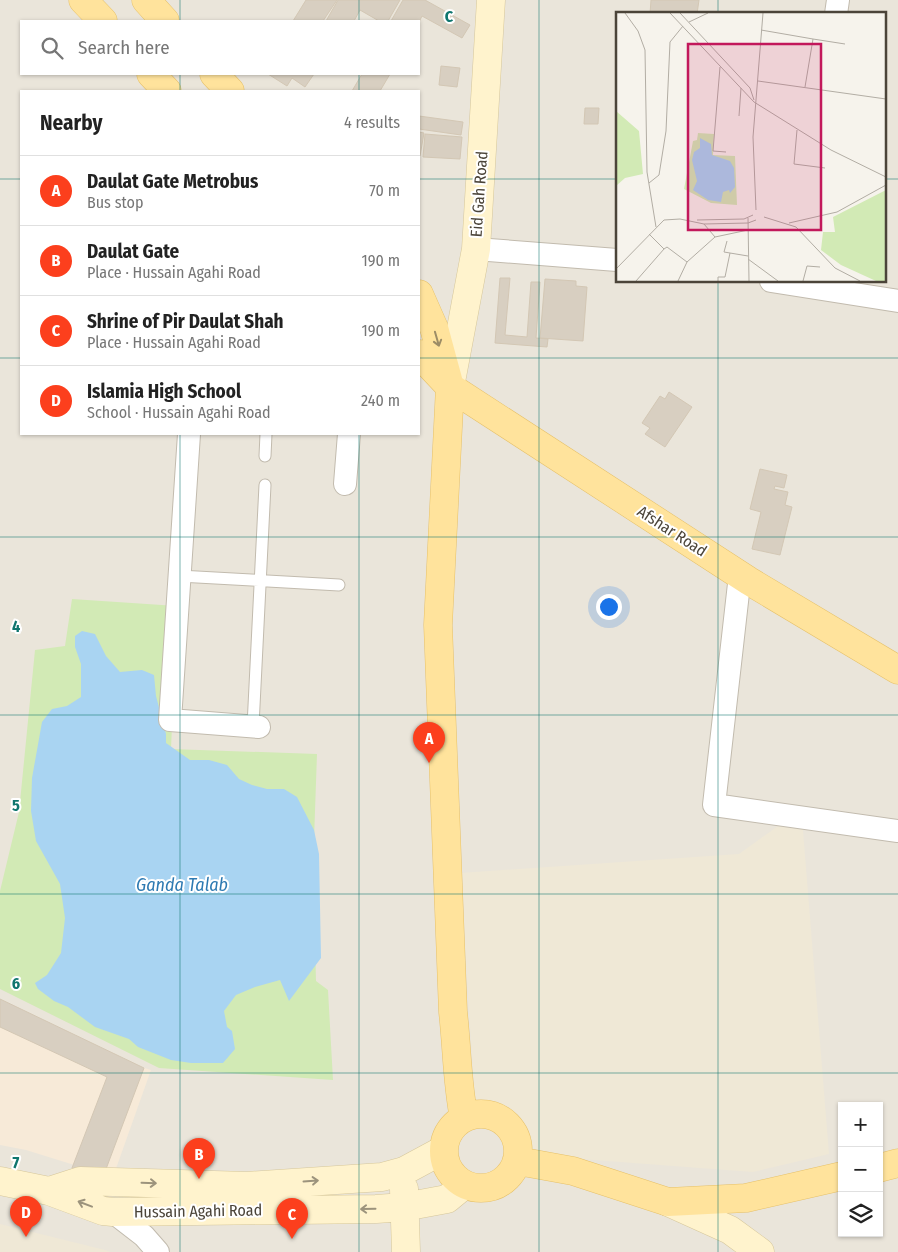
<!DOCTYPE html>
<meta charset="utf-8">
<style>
body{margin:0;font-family:"Fira Sans Condensed",sans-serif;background:#f2f2f2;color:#222}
.controls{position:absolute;right:15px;bottom:15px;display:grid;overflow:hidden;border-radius:0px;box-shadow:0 1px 4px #0004}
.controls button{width:45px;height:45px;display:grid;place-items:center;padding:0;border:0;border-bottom:1px solid #e0e0e0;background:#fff;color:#222;font:25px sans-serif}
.you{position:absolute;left:608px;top:606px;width:18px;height:18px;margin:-12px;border:4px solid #fff;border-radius:50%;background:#1a73e8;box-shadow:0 0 0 8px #1a73e833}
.badge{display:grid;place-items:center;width:32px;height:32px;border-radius:50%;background:#fc3f1d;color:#fff;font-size:16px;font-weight:700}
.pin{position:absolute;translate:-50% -41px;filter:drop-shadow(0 1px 2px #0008)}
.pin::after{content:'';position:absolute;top:26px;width:18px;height:15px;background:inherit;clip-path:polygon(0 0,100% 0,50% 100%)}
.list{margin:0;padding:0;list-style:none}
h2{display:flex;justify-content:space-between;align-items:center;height:65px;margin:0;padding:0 20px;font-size:21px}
h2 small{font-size:16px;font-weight:400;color:#767676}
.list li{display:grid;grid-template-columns:32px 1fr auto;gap:15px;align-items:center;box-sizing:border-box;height:70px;padding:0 20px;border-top:1px solid #e0e0e0}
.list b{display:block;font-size:19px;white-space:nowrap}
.list p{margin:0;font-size:16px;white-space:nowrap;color:#767676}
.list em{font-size:16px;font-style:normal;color:#767676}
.icon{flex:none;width:28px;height:28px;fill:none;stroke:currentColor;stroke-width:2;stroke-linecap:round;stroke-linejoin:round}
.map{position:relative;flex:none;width:898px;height:1252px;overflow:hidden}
.search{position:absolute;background:#fff;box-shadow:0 1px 4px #0004;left:20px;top:20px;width:400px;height:55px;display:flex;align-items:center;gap:12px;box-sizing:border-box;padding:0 18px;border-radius:0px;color:#767676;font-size:19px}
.panel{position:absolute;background:#fff;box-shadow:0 1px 4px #0004;left:20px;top:90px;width:400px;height:345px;border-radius:0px}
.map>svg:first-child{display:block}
.residential{fill:#eae5da;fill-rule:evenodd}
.commercial{fill:#f7ead8}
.education{fill:#efe8d6}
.green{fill:#d2eab5}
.water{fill:#a9d4f2}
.building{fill:#d8cfc1;stroke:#d3c7b4}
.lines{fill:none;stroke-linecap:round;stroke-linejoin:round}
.service-casing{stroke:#c2bbae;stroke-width:13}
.minor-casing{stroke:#c2bbae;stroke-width:24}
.secondary-casing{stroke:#d6c79b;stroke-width:29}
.primary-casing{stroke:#e6c16a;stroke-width:29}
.service{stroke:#fff;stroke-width:11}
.minor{stroke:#fff;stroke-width:22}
.secondary{stroke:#fff3cd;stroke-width:28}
.primary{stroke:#ffe39c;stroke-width:28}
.oneway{stroke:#9c8c66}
.oneway2{stroke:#9c937c}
.grid{fill:none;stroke:#0f766e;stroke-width:1;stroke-opacity:0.55}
.labels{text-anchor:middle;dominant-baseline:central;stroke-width:4;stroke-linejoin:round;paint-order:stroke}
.street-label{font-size:16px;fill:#4b4439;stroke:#fff}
.water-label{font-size:18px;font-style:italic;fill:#2e7ab2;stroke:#fff}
.inset-road{fill:none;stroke:#b2ada4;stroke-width:1}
.view{fill:#c2185b;fill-opacity:0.15;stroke:#c2185b;stroke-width:2.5}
.inset-edge{fill:none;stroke:#4b4439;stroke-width:2.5}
.grid-label{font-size:16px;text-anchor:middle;font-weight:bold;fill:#0f766e;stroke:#fff;stroke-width:4;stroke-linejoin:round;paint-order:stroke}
</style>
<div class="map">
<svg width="898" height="1252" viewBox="0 0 898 1252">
<rect width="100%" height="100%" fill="#f6f3ec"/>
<path class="residential" d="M0,0h898v1252h-898zM617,14h267v267h-267zM21,21h398v53h-398zM21,91h398v343h-398zM842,1106h37v127h-37z"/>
<path class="commercial" d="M0,1000l119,60 32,10 -38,107 -87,-27 -26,-5z"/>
<path class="education" d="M792,816l10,2 27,336 -76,18 -186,-14 -63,-18 -17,-13 -12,-25 -15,-229 279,-19z
M0,1224l105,26 5,2h-110z"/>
<path class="green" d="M72,599l105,7 -6,143 146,5 -4,114 3,113 12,9 5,90 -174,-12 -159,-79v-98l19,-79 16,-162 30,-4z"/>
<path class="water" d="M82,631l13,3 11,22 14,16 22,-2 12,5 2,21 10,38v9l24,17h19l18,5 12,14 13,6 15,4h17l13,8 17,33 5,24 2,104 -32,43 -9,-21 -25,7 -19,8 -12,16 3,16 5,4 3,18 -12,14h-32l-20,-3 -33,-13 -9,-8 -34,-12 -27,-20 -14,-6 -16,-12 -3,-6 12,-8 14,-22 4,-35 -5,-34 -24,-43 -5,-30 1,-33 10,-56 10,-13 15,-3 14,-9v-33l-6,-17v-11z"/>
<path class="building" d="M306,0h31l-14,21h-30z
M338,0h62l-12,21h-9l-19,-11 -6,11h-28z
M403,0h22l45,25 -8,13 -40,-22 -3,6 -28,-1z
M651,0h48l-2,14h-47z
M441,66l19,2 -3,19 -18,-2z
M268,74h46l-9,13 -13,-9 -5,8z
M362,74h28l-10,17h-28z
M585,108h14l-1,16h-14z
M419,116l44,6 -2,13 -42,-6z
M419,132l5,1 -4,23h-1z
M425,134l37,3 -2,22 -37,-2z
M500,278h10l-5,57 22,2 4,-55h9l-4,56 12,1 -1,8 -52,-4z
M545,279l31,2v5l11,1 -4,54 -43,-3z
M669,392l23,15 -27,40 -20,-13 5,-6 -8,-5 18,-27 5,3z
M760,469l27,6 -3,13 -9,-2 -1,3 14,3 -3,13 7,2 -12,48 -28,-6 9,-37 -11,-3z
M0,999l144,69 -41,109 -31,-9 35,-91 -107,-50z"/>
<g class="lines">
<defs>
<path id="service" d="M265,456l1,-22
M179,576l160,9
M253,726l12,-241"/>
<path id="minor" d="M836,14l2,-14
M476,249l141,11
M771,281l127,20
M189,434l-19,286 89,7
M345,484l4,-50
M740,575l-26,230 184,26
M113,1212l31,24 14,16"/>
<path id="secondary" d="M450,387l26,-138 15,-249
M0,1181l49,10 54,20 10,1 263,-3 28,-2 43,-8 17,-14
M404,1189l2,63
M49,1191l31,-10 167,5 135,-9 22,-6 39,-21
M668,1202l62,28 30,22"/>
<path id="primary" d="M83,0l20,21
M146,0l19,21
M151,74l16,17
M214,74l16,17
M419,294l15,34 16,59 -12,238 15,387c4,35 4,71 11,106
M419,354l31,33 299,194 149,89
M444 1151a37 37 0 1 1 74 0a37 37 0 1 1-74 0Z
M518,1161l55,10 95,31 78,-4 96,-22
M879,1168l19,-5"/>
</defs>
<use href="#service" class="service-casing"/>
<use href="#minor" class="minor-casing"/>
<use href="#secondary" class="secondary-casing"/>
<use href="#primary" class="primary-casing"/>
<use href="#service" class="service"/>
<use href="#minor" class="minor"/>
<use href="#secondary" class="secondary"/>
<use href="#primary" class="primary"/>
</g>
<defs><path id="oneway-shaft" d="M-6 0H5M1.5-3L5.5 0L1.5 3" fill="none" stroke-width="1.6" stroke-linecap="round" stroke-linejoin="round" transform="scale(1.25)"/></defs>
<use class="oneway" href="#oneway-shaft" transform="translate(437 339) rotate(74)"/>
<g class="oneway2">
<use href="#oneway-shaft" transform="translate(311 1181) rotate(-4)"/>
<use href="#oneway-shaft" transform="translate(149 1183) rotate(2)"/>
<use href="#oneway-shaft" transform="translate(85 1204) rotate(-159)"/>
<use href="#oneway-shaft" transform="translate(368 1209) rotate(179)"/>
</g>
<path class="grid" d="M180,0v21M359,0v21M539,0v1252M718,0v14M180,74v17M359,74v17M0,179h21M419,179h198M884,179h14M718,281v971M0,358h21M419,358h479M180,434v818M359,434v818M0,537h898M0,715h898M0,894h898M0,1073h898"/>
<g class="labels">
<g class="street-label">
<text transform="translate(479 194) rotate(-86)">Eid Gah Road</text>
<text transform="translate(672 531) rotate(33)">Afshar Road</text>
<text transform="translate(198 1211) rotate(-1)">Hussain Agahi Road</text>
</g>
<g class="water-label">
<text x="182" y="885">Ganda Talab</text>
</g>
</g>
<g transform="translate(616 12)">
<rect width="270" height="270" fill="#f6f3ec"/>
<path d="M0,99l23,20 4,43 -18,4 -9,8zM82,121l16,1 -1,21 22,1 2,49 -26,-2 -27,-14 9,-48 4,-1zM270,178v91h-10l-35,-16 -20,-15 2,-18h12l-2,-15z" fill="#d2eab5"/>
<path d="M84,126l11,6 1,11 18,6 4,7 1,19 -5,6 -1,-3 -6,2 -2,10 -13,-2 -15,-10 4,-9 -5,-21 2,-8 6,-4z" fill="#a9d4f2"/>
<path class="inset-road" d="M9,1l13,18 7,19 2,122 9,55M54,1l84,89 77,48 55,27M64,1l70,75 4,12M73,10l19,-9M145,18l52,9 -8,48M197,27l32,5M104,55l-7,84 13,1M142,69l128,18M123,104l2,-28M181,118l-3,34 31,4M33,171l10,-8 7,-44 4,-89 13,-16M140,198l-3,-73 10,-124M148,205l32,10 39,41 25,13M132,206l1,63M81,208l47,-1 9,-4M173,211l48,-11 49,-27M88,212l11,13M33,222l15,15 3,-2 20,15M111,229l-3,11 24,4M132,247l30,22M0,257l48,-49 16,-1 24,5 44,-1 8,-3M20,269l28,-32M62,269l9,-19 28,-25 33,-7M102,269v-4h7l5,-24M187,269l4,-15 13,1"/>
<path class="view" d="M72,32h133v186h-133z"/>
<rect width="270" height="270" class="inset-edge"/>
</g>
<g class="grid-label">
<text x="449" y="22">C</text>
<text x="16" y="632">4</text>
<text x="16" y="811">5</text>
<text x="16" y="989">6</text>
<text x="16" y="1168">7</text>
</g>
</svg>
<div class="controls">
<button>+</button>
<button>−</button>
<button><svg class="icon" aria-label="layers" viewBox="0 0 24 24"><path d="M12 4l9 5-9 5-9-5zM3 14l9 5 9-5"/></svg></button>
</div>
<div class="you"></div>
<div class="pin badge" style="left:429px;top:763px">A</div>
<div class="pin badge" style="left:199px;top:1179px">B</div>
<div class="pin badge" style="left:292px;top:1239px">C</div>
<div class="pin badge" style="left:26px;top:1237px">D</div>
<div class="search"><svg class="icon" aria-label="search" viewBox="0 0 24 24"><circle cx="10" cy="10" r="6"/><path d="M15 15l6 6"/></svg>Search here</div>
<section class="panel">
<h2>Nearby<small>4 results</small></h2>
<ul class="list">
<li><span class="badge">A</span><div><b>Daulat Gate Metrobus</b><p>Bus stop</p></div><em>70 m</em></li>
<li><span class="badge">B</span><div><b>Daulat Gate</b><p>Place · Hussain Agahi Road</p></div><em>190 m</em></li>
<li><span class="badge">C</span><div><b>Shrine of Pir Daulat Shah</b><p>Place · Hussain Agahi Road</p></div><em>190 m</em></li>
<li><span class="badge">D</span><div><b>Islamia High School</b><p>School · Hussain Agahi Road</p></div><em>240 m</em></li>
</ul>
</section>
</div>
